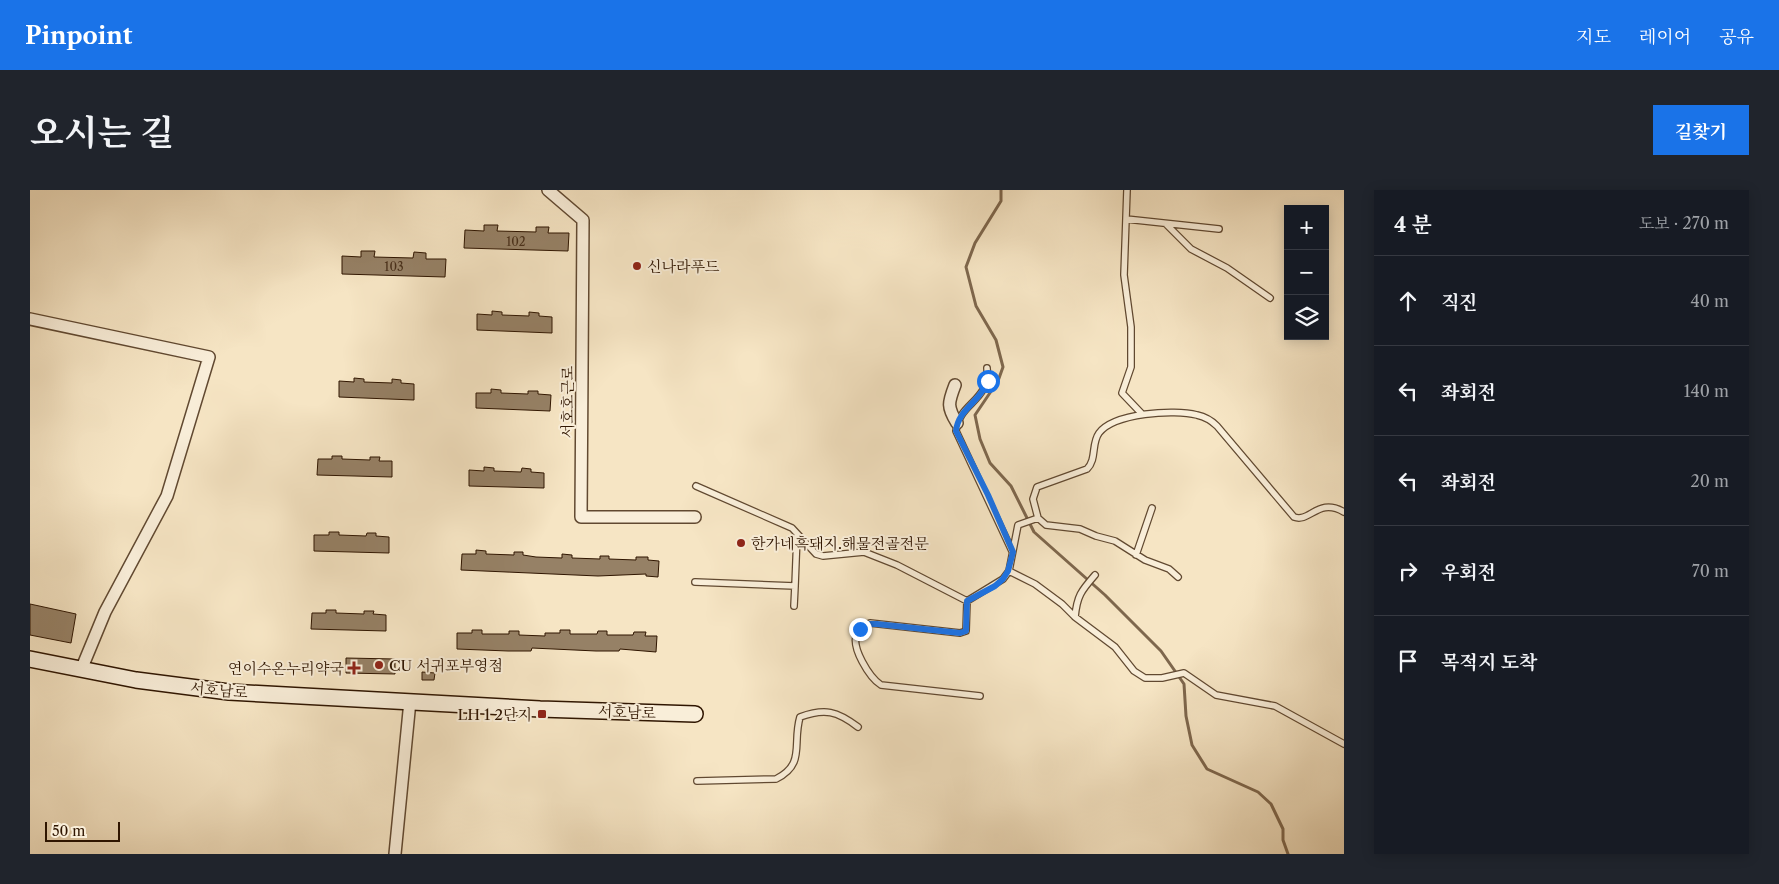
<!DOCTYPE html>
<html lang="ko">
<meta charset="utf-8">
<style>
body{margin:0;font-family:"Libre Caslon Text","Noto Serif KR",serif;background:#20242c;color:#f1f3f6}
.controls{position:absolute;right:15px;top:15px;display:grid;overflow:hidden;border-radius:0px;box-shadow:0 2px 12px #0003}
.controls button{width:45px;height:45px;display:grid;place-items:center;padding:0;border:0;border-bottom:1px solid #363941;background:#171b24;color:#f1f3f6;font:25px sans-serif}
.scale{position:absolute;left:15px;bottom:12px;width:75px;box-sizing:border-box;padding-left:5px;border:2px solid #2f1500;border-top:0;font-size:14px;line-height:18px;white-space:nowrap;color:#2f1500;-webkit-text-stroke:4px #f9eed9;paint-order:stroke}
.stop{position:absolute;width:15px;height:15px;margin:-11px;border:4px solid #1a73e8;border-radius:50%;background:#fff}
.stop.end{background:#1a73e8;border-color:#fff;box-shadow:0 1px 5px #0008}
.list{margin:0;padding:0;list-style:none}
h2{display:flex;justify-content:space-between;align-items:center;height:65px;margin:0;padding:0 20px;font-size:21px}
h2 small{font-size:16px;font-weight:400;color:#9ea1a6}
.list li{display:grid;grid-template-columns:32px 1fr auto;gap:15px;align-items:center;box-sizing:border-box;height:90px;padding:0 20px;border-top:1px solid #363941}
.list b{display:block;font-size:19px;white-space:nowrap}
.list em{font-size:16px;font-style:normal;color:#9ea1a6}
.icon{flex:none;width:28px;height:28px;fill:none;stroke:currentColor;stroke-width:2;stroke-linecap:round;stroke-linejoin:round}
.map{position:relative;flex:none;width:1314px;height:664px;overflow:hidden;border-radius:0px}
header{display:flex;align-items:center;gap:30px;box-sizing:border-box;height:70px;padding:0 25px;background:#1a73e8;color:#fff}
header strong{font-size:24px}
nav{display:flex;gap:28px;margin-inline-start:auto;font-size:18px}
.intro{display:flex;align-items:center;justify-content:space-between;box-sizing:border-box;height:120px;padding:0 30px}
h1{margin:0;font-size:35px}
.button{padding:12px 22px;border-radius:0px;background:#1a73e8;color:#fff;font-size:18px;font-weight:700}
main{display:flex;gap:30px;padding:0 30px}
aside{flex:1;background:#171b24;border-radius:0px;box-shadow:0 2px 12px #0003}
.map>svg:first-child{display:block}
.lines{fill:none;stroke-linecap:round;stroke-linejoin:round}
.stream{stroke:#7e674d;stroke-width:3}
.building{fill:#968166;stroke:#2f1500}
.lane-casing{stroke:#614931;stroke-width:8}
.street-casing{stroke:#614931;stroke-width:14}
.secondary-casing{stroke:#2f1500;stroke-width:18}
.lane{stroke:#f9eed9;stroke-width:5.5}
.street{stroke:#f9eed9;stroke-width:11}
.secondary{stroke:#f9eed9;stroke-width:15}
.route{stroke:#1a73e8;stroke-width:6}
.poi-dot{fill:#8f2418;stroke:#f9eed9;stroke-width:2}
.labels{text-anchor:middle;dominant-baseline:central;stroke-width:4;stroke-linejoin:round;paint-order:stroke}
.number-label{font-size:12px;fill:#49301a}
.poi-label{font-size:15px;fill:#2f1500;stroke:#f9eed9;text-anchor:start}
.street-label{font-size:15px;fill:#2f1500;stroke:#f9eed9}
</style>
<header>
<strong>Pinpoint</strong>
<nav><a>지도</a><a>레이어</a><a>공유</a></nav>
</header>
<div class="intro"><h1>오시는 길</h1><a class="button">길찾기</a></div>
<main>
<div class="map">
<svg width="1314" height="664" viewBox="0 0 1314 664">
<rect width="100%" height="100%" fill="#f6e5c4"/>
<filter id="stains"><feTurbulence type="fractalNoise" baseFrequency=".004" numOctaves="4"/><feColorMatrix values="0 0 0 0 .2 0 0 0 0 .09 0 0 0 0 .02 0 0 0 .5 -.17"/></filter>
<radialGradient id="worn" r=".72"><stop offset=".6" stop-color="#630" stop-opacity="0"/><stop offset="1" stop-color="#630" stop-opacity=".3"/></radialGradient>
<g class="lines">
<path class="stream" d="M971,0v11l-26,42 -9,24 10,39 20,34 7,27 -5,14 -23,34 5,24 10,24 21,23 23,46 71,63 56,56 23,33 2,32 6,29 15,24 51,23 13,12 12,25v11l5,14"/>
</g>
<path class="building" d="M454,35h14l-1,6 39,1v-5h13l-1,6h21l-1,18 -104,-3 1,-18 19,1z
M331,61h14l-1,6 39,1 1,-6 12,1v6h20l-1,18 -103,-3v-18l19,1z
M462,121l10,1v3l27,1v-4l10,1v3l13,1v16l-75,-3v-16l15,1z
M324,188l10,1v3l28,1v-4l9,1v3l13,1v16l-75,-3v-16l15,1z
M461,199l10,1v3l27,1v-3h10v3l13,1 -1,16 -74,-3v-15h15z
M302,266h10v3l28,1v-3h10l-1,4h13v16l-75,-2 1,-16h14z
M454,277l10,1v3l27,1 1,-4 9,1v3l13,1v15l-75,-2v-16l15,1z
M299,342h10v3l27,1 1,-3h9v3l13,1v16l-75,-2v-16h15z
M446,360l10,1v3l28,1v-3h9v3l13,2 26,1v-4l10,1v3l28,1v-3h9v3l27,1v-3h12v3l11,1 -1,16 -12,-1v-2l-48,2 -137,-6 1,-16h14z
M0,414l46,10 -5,29 -41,-8z
M296,420h10v3l28,1v-3h10l-1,3 13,1v16l-75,-2 1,-16h14z
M442,440h10v4h27v-3h10v4l26,1v-3h15v-3h10v4h27l1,-3h9v4h26l1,-3h12l-1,4h12l-1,16 -36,-3 -1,2h-23l-64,-3 -1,3h-23l-51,-2v-16h15z
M316,468l49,1v15l-49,-1z
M392,482l13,1 -1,7h-12z"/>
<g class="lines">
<defs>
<path id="lane" d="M1097,0l-3,85 7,52v40l-9,26 20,21
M1096,29l93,10
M1136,34l25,25 36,19 43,30
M957,178c3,34 -28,34 -31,63l56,120
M666,296l96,42 24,26 7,2 41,-4 33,13 70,36
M1008,328l-5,-19 4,-12 50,-18c10,-10 4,-25 12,-36 15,-20 75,-24 98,-18 9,2 14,5 20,11l77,91c16,6 24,-20 50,-5
M1106,365l16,-47
M979,381l26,13 27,20 13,13 40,30 19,24 11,7h17l22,-5 32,22 59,11 69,38
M665,392l100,4 2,-51
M764,416l1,-20
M1045,427c2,-21 6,-26 20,-42
M950,506l-99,-11c-11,-7 -31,-38 -24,-52 3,-5 8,-7 13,-10l90,10 6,-2 1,-30 36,-22 6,-8 9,-46 20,-7 8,7 34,4 16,7 19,5 30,19 24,9 9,8
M667,591l79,-2c30,-15 16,-35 24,-62 25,-9 37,-6 58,10"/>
<path id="street" d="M518,0l35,30 -2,297h114
M0,129l179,38 -42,139 -62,116 -24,58
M925,195c-7,18 -8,22 2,38
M365,664l15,-153"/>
<path id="secondary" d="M0,469l106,21 93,12 311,17 155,5"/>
</defs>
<use href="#lane" class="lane-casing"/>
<use href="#street" class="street-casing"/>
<use href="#secondary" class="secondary-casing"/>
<use href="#lane" class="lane"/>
<use href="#street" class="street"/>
<use href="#secondary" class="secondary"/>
</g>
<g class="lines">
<path class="route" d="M830,439l10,-5h7l83,9 6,-2 1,-30 28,-15 8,-7 5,-8 5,-19 -25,-57 -32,-64c2,-22 25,-30 32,-50"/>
</g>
<g class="poi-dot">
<circle cx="607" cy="76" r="5"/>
<circle cx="711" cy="353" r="5"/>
<circle cx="349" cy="475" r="5"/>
<path d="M321.5 470.5h5v5h5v5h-5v5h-5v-5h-5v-5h5z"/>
<rect x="507" y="519" width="10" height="10" rx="2.5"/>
</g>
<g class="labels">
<g class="number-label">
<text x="486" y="51">102</text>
<text x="364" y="76">103</text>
</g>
<g class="poi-label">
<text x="617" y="76">신나라푸드</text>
<text x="721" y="353">한가네흑돼지.해물전골전문</text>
<text x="359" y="475">CU 서귀포부영점</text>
<text x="314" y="478" text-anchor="end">연이수온누리약국</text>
<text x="502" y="524" text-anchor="end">LH 1 2단지</text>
</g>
<g class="street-label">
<text transform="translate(537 212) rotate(-90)">서호호근로</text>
<text transform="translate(189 500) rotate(5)">서호남로</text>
<text transform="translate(597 522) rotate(2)">서호남로</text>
</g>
</g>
<rect width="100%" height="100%" filter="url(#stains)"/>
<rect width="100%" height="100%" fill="url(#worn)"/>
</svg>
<div class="controls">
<button>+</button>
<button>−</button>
<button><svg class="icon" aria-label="layers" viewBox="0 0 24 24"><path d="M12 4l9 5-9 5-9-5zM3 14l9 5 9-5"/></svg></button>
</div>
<div class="scale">50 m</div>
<div class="stop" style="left:958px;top:191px"></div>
<div class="stop end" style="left:830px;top:439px"></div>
</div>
<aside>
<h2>4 분<small>도보 · 270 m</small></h2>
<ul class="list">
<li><svg class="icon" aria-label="ahead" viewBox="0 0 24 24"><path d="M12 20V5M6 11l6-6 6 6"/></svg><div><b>직진</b></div><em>40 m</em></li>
<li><svg class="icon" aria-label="left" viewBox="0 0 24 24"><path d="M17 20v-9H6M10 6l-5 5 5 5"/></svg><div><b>좌회전</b></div><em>140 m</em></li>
<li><svg class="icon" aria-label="left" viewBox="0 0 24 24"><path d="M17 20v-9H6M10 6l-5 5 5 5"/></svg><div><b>좌회전</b></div><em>20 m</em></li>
<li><svg class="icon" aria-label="right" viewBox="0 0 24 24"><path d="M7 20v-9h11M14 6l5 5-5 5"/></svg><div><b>우회전</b></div><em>70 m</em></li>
<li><svg class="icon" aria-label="arrive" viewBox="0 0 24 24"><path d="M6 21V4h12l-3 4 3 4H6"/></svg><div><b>목적지 도착</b></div></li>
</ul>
</aside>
</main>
